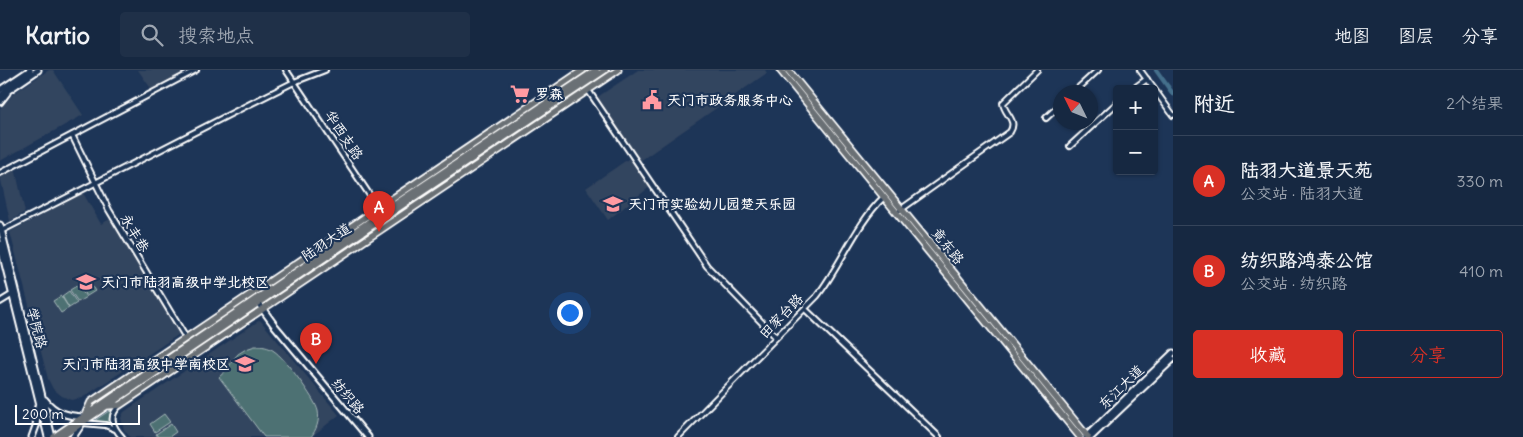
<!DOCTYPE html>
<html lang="zh">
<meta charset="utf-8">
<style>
body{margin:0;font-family:Delius,"LXGW WenKai TC",sans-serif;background:#1f3048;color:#f1f3f6}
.controls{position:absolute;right:15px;top:15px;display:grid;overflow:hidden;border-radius:5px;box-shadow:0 1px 4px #0004}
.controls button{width:45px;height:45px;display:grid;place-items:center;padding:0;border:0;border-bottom:1px solid #35445a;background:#162841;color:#f1f3f6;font:25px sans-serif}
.compass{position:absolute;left:1053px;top:15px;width:45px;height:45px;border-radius:50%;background:#162841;box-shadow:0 1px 4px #0004;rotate:313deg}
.scale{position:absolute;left:15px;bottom:12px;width:125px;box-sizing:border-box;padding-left:5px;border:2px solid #fff;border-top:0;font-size:14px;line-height:18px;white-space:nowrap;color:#fff;-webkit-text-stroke:4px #1d3557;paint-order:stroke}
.you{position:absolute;left:569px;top:242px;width:18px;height:18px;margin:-12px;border:4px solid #fff;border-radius:50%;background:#1a73e8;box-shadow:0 0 0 8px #1a73e833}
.badge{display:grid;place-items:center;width:32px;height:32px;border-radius:50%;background:#d93025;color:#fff;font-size:16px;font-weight:700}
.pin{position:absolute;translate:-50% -41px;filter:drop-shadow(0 1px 2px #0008)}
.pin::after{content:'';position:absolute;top:26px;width:18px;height:15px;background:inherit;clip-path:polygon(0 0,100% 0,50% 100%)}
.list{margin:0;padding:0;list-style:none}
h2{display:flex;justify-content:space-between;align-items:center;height:65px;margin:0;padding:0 20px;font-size:21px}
h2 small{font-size:16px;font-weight:400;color:#9ea6b1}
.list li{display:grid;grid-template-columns:32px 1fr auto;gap:15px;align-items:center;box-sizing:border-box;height:90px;padding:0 20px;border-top:1px solid #35445a}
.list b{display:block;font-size:19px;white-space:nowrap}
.list p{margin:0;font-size:16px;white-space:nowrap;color:#9ea6b1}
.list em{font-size:16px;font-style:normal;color:#9ea6b1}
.actions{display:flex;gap:10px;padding:15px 20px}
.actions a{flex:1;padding:11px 0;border:1px solid #d93025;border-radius:5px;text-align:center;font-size:18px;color:#d93025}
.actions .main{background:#d93025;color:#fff}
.icon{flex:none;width:28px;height:28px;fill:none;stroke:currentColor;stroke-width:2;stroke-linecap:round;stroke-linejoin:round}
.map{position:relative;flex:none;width:1173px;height:367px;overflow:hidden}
header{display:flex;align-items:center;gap:30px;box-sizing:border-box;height:70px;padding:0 25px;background:#162841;border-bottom:1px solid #35445a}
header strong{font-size:24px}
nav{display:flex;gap:28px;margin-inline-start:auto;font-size:18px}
.search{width:350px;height:45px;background:#1f3048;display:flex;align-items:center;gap:12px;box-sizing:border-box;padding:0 18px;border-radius:5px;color:#9ea6b1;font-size:19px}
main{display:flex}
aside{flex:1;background:#162841}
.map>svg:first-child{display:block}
.built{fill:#32445e}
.green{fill:#4d7173;stroke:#a6b8b9}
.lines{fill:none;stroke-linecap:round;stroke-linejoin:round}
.canal{stroke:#45708c;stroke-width:4.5}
.street-casing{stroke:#fff;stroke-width:8}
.secondary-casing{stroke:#fff;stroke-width:9}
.primary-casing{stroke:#fff;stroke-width:9}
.street{stroke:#1d3557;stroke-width:4}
.secondary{stroke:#1d3557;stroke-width:5}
.primary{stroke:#6b7074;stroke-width:5.5}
.labels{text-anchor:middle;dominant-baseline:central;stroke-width:4.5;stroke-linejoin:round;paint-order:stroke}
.poi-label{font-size:14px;font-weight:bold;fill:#fff;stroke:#1d3557;text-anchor:start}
.street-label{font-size:14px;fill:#fff;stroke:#1d3557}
</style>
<header>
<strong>Kartio</strong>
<div class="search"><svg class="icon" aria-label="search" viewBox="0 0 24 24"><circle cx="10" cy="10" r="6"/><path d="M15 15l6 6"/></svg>搜索地点</div>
<nav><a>地图</a><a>图层</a><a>分享</a></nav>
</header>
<main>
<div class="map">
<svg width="1173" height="367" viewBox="0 0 1173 367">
<rect width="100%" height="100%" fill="#1d3557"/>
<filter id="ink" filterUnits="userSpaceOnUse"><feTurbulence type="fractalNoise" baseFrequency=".02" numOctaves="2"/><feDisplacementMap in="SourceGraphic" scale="10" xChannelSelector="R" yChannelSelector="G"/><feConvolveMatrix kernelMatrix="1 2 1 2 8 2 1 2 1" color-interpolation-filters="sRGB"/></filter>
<g filter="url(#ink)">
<path class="built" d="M49,0h4l30,45 -83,46v-52l14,-16z
M138,0h52l-38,20z
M638,0h127l2,3 -127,88 -44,-63z
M631,87l20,29 -43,34 -22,-32z
M15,98l10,44 -15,9 -10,-45z
M83,123l18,31 9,-5 71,114 -99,65 -11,2 -9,-4 -9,-7 -5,-10 -38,-147z
M260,250l79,95 -28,22h-181l-6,-7 -3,-12 3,-6z"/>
<path class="green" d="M87,209l8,12 -8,5 -8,-12z
M78,215l8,12 -8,5 -8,-12z
M69,221l8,12 -8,5 -7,-12z
M61,226l8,12 -8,5 -8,-12z
M255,276c7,0 14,1 19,5 10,6 42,49 44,60 2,10 -2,19 -7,26h-47l-45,-60 9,-8 4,-8 6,-7 8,-5z
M113,339l-3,13 -16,-1 18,-12z
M164,344l6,8 -15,10 -5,-8z
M171,354l5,8 -7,5h-11l-2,-3z"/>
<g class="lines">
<path class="canal" d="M1156,0l17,24"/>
<defs>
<path id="street" d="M286,0l93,139
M1140,0l14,19
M1133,19l14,-10
M1154,19l19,26
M588,20l119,176 69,71
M1074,22l24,-22
M1046,48l14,-13
M72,65l37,75 77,128
M1070,76l47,-43
M0,103l196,-103
M900,140l110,-78c8,-12 -6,-18 -7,-29l34,-33
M1,161l245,-125 48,-24 31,-12
M0,232l13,-8
M805,239l134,128
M120,335c-12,11 -8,21 2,32
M83,353l22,2 10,4
M678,367l139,-141c23,-29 40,-74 67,-99"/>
<path id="secondary" d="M0,20l30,-20
M0,26l38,-26
M0,32l7,-9
M0,155l52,212
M0,174l48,193
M256,230l19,26 93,111
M45,330c10,13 22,16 39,17
M32,367l4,-11 2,-20
M73,367l8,-12
M1086,367l87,-84
M1091,367l82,-78"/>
<path id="primary" d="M780,0l300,367
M788,0l300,367
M107,336l13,-1 498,-335
M85,345l6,-13 492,-332
M54,367l325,-222 217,-145
M61,367l346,-235 198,-132"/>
</defs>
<use href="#street" class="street-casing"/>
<use href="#secondary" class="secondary-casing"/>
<use href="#primary" class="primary-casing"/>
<use href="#street" class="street"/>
<use href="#secondary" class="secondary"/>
<use href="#primary" class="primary"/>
</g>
</g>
<defs>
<symbol id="supermarket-bare" viewBox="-9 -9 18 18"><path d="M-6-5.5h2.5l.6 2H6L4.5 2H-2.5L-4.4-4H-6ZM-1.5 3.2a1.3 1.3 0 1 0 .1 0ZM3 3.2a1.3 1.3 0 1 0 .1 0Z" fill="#ff9aa2" stroke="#1d3557" stroke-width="2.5" paint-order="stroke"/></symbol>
<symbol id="civic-bare" viewBox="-9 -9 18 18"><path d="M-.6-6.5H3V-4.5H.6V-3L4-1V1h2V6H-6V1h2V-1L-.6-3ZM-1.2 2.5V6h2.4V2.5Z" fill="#ff9aa2" stroke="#1d3557" stroke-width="2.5" paint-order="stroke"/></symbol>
<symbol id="school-bare" viewBox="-9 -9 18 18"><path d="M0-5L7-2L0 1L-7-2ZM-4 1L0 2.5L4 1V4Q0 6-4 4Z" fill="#ff9aa2" stroke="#1d3557" stroke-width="2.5" paint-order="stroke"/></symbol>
</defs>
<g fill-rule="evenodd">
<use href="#supermarket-bare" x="506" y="10" width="28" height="28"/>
<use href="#civic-bare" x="638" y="16" width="28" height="28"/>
<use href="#school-bare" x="599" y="120" width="28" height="28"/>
<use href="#school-bare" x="72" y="198" width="28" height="28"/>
<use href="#school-bare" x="231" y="280" width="28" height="28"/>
</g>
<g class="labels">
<g class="poi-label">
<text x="535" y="24">罗森</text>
<text x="667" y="30">天门市政务服务中心</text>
<text x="628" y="134">天门市实验幼儿园楚天乐园</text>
<text x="101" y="212">天门市陆羽高级中学北校区</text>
<text x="230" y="294" text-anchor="end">天门市陆羽高级中学南校区</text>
</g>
<g class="street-label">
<text transform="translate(344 65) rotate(56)">华西支路</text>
<text transform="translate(135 163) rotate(59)">永丰巷</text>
<text transform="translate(326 172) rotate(-34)">陆羽大道</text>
<text transform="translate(948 176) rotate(51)">竟东路</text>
<text transform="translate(781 246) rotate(-46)">田家台路</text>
<text transform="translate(37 258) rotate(75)">学院路</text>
<text transform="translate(1121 317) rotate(-44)">东江大道</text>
<text transform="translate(348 326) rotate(50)">纺织路</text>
</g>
</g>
</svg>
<div class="controls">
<button>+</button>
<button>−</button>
</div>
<svg class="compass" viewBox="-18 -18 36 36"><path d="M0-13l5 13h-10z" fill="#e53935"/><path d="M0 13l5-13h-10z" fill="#9ea6b1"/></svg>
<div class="scale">200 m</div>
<div class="you"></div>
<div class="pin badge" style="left:379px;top:162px">A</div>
<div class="pin badge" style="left:316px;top:294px">B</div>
</div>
<aside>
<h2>附近<small>2个结果</small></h2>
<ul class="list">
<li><span class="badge">A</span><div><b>陆羽大道景天苑</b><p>公交站 · 陆羽大道</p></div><em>330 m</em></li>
<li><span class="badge">B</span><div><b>纺织路鸿泰公馆</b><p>公交站 · 纺织路</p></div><em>410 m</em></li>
</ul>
<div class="actions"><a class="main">收藏</a><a>分享</a></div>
</aside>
</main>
